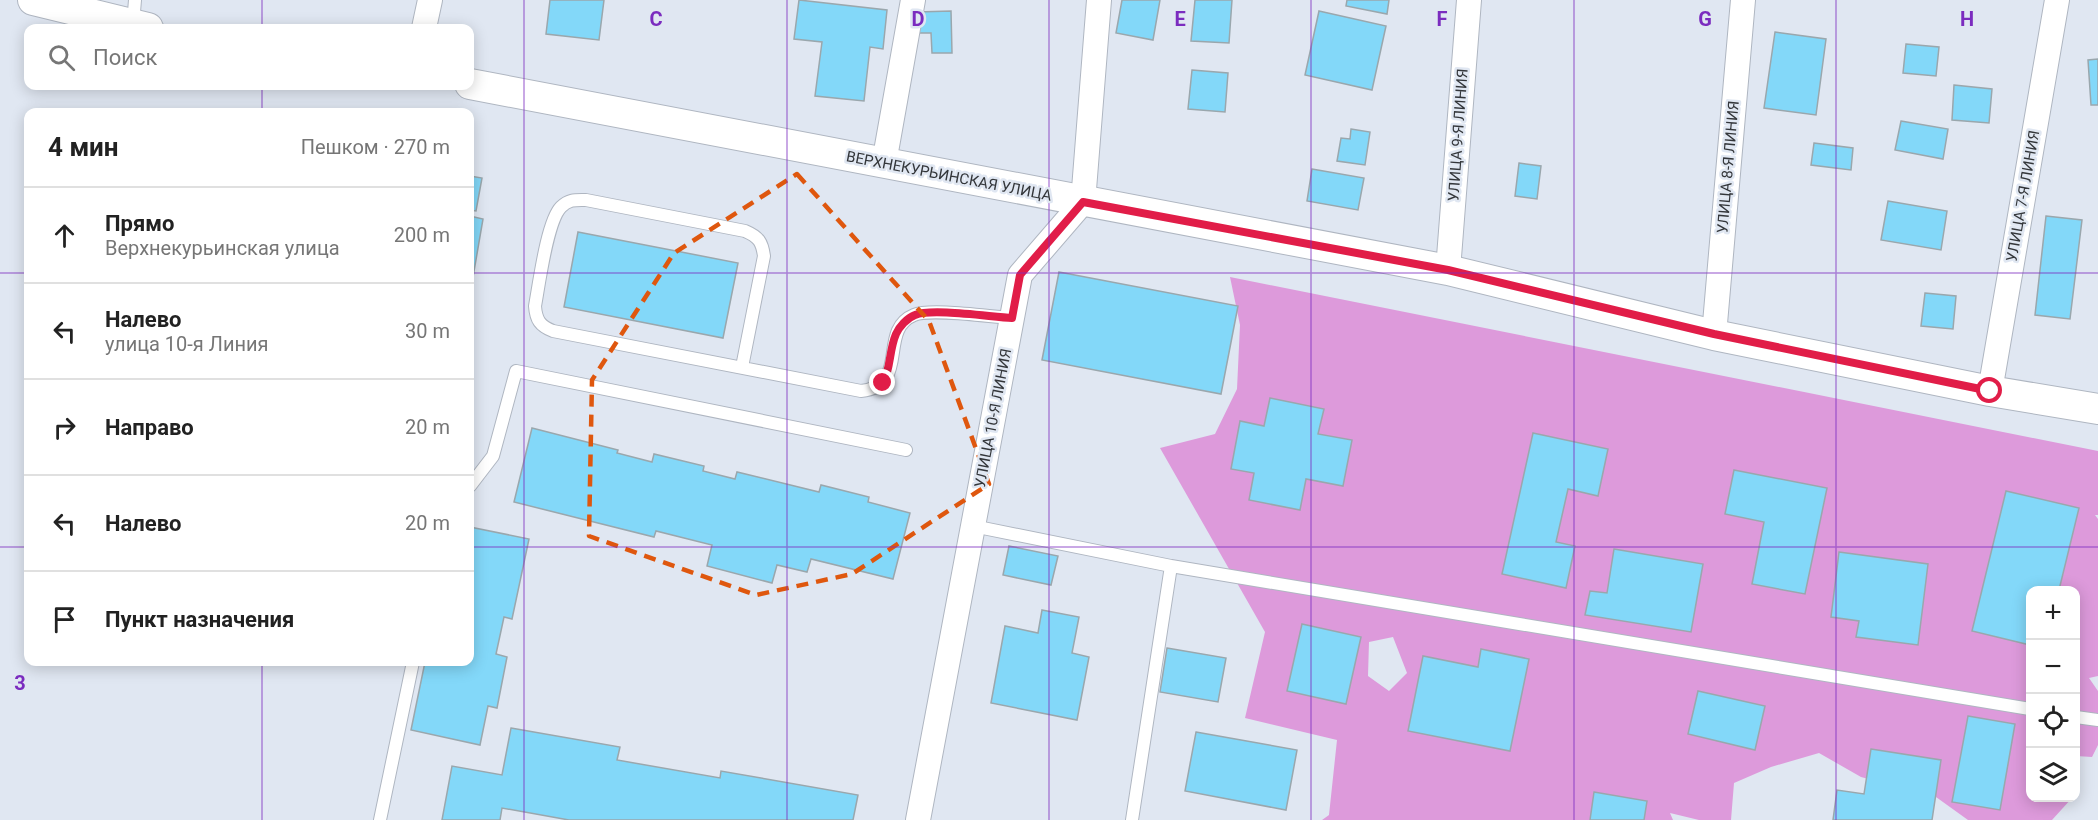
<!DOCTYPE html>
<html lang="ru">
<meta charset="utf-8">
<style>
body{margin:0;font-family:Roboto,sans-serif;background:#f2f2f2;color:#222}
.controls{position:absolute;right:18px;bottom:18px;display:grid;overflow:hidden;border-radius:12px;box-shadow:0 3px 15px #0003}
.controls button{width:54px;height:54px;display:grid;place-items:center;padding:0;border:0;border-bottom:2px solid #e0e0e0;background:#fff;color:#222;font:30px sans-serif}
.stop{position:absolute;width:18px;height:18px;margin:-14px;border:4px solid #e11d48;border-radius:50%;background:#fff}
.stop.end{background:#e11d48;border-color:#fff;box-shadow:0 2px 6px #0008}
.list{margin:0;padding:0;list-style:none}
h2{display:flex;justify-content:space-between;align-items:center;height:78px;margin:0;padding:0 24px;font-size:26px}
h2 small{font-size:20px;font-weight:400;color:#767676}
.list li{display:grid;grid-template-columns:39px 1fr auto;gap:18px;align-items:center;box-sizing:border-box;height:96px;padding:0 24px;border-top:2px solid #e0e0e0}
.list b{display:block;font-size:22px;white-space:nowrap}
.list p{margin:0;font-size:20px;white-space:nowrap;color:#767676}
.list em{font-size:20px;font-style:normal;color:#767676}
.icon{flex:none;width:33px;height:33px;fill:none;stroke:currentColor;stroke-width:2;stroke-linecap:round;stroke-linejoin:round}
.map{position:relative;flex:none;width:2098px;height:820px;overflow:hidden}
.search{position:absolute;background:#fff;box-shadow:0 3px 15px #0003;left:24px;top:24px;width:450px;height:66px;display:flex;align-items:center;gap:15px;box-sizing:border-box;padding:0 21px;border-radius:12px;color:#767676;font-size:22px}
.panel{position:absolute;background:#fff;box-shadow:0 3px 15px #0003;left:24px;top:108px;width:450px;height:558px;border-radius:12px}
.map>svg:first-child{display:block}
.green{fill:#dd9adb;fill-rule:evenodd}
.building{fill:#83d8f9;stroke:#9aa7ad;stroke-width:1.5}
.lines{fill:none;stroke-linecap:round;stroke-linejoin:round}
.service-casing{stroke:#afb6c1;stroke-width:14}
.minor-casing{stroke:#afb6c1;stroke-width:26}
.tertiary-casing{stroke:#afb6c1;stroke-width:32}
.service{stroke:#fff;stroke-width:12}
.minor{stroke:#fff;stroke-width:24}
.tertiary{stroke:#fff;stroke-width:30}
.route{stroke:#e11d48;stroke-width:8}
.marked{fill:none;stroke:#df570e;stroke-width:4.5;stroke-dasharray:12 8;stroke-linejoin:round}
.grid{fill:none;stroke:#7b2cbf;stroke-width:1.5;stroke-opacity:0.55}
.labels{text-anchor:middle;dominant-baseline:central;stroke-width:5;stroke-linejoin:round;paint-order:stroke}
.street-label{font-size:15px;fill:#33363a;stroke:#e0e7f2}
.grid-label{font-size:20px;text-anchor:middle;font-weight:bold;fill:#7b2cbf;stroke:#e0e7f2;stroke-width:5;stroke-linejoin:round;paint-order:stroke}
</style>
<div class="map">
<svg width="2098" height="820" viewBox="0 0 2098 820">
<rect width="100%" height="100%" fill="#e0e7f2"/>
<path class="green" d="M1230,277l868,174v64h-3l3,4v157l-9,2 9,13v54l-6,12 -16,-1v-166h-46v208h42l-20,22h-84l-32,-23 -75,-20 -42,-24 -48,14 -37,16 -3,37h-32l-29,-7 3,7h-351l7,-5 8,-75 -92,-22 20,-86 -105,-184 55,-14 22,-45 3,-64zM1393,637l14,36 -18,18 -21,-15 1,-34z"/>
<path class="building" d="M550,0h54l-5,40 -53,-6z
M799,0l88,10 -4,39 -13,-2 -6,54 -49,-5 7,-54 -28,-3z
M1122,0h38l-7,40 -37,-7z
M1195,0h37l-3,43 -38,-2z
M1347,0h42l-2,14 -41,-8z
M951,11l1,42h-20l-1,-20h-13l-1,-21z
M1319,11l67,15 -14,64 -67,-15z
M1775,32l51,7 -10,76 -52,-7z
M1906,44l33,3 -3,29 -33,-3z
M2098,59v46h-7l-3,-45z
M1192,70l36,3 -3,39 -37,-3z
M1954,85l38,4 -3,34 -37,-3z
M1901,121l47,8 -5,30 -48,-9z
M1351,129l19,3 -5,33 -28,-4 4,-23 9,1z
M1814,143l39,5 -2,22 -40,-5z
M1519,163l22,3 -4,33 -22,-3z
M1312,169l52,9 -6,32 -51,-9z
M470,176l12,2 -6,33 -6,-1z
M1888,201l59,10 -6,39 -60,-10z
M470,216l13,3 -11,64 -2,-1z
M2046,216l36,4 -12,99 -35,-4z
M578,232l160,31 -15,75 -159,-31z
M1059,272l179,34 -17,88 -179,-34z
M1925,293l31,3 -3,33 -32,-3z
M1270,398l54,11 -6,25 34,6 -9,46 -37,-7 -6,31 -51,-10 5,-27 -23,-4 9,-48 24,5z
M532,428l86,22 -1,3 35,9 2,-8 50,12 -1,5 32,8 2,-7 82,20 2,-7 48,12 -1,5 42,11 -17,66 -82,-20 -4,13 -30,-7 -5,18 -65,-17 5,-21 -56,-14 -2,6 -140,-35z
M1533,433l75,16 -10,47 -30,-7 -12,53 19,4 -9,42 -64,-14z
M1734,470l93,18 -22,106 -53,-10 12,-62 -39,-8z
M2006,491l73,17 -20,82h-29v55l-58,-14z
M470,527l59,12 -17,80 -8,-2 -8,37 11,3 -10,51 -9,-2 -8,39 -69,-15 14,-68h45z
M1009,546l49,10 -7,29 -48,-10z
M1614,549l89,15 -12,68 -106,-17 5,-24 17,2z
M1839,552l89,12 -10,81 -62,-8 3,-16 -28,-4z
M1042,610l37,7 -7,36 17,4 -12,63 -86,-17 14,-77 33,7z
M1302,624l59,13 -15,67 -59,-13z
M1167,648l59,10 -8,44 -58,-10z
M1481,649l48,10 -19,92 -102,-20 15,-75 55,11z
M1698,691l67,15 -10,44 -67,-16z
M1968,716l47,8 -15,86 -48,-8z
M511,728l109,19 -3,13 103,18 1,-7 137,24 -5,25h-284l-67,-12 -2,12h-58l10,-54 50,9z
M1196,732l101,18 -11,60 -101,-19z
M1871,749l70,11 -9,60h-99l4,-30 27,4z
M1594,792l53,9 -3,19h-54z"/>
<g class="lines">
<defs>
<path id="service" d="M133,24l2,-24
M742,367l22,-111c-2,-14 -5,-19 -19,-25l-159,-31c-10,0 -17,-1 -25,7 -14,14 -22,78 -26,99 1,14 5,20 18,25l308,60c50,-5 16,-61 53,-76 17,-7 77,2 98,3
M470,486l23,-30 23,-85 390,79
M973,526l198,40 -39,254
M1171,566l859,143
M2076,717l22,3
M380,820l33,-158"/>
<path id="minor" d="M424,28l6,-28
M884,163l29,-163
M1448,270l21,-270
M1714,335l29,-335
M1990,391l67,-391
M918,820l102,-545 63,-73 16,-202"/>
<path id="tertiary" d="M33,0l115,28
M470,84l978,186 266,65 276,56 108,18"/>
</defs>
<use href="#service" class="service-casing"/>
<use href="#minor" class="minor-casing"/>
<use href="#tertiary" class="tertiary-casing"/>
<use href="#service" class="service"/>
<use href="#minor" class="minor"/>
<use href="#tertiary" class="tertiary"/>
</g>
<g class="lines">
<path class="route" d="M883,383c8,-15 6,-33 13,-49 3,-7 11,-16 19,-19 17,-7 76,2 97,3l8,-43 63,-73 365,68 266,64 276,57"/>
</g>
<path class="marked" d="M797,174l132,147 60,163 -137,90 -96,21 -167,-59 3,-156 82,-127z"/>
<path class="grid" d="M262,0v28M524,0v820M787,0v820M1049,0v820M1311,0v820M1574,0v820M1836,0v820M262,86v26M0,273h28M470,273h1628M0,547h28M470,547h1628M262,662v158"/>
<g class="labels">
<g class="street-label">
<text transform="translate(1458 135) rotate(-86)">УЛИЦА 9-Я ЛИНИЯ</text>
<text transform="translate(1728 167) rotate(-85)">УЛИЦА 8-Я ЛИНИЯ</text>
<text transform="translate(949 176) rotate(11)">ВЕРХНЕКУРЬИНСКАЯ УЛИЦА</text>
<text transform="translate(2023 196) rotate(-80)">УЛИЦА 7-Я ЛИНИЯ</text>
<text transform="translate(993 418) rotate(-79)">УЛИЦА 10-Я ЛИНИЯ</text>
</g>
</g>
<g class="grid-label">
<text x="656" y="26">C</text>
<text x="918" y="26">D</text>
<text x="1180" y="26">E</text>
<text x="1442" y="26">F</text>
<text x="1705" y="26">G</text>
<text x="1967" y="26">H</text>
<text x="20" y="690">3</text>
</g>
</svg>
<div class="controls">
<button>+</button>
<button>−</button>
<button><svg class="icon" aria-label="locate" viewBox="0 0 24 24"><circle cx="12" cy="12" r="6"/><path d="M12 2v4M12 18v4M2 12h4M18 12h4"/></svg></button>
<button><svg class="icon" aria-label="layers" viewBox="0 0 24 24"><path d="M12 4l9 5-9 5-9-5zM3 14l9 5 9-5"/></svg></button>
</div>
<div class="stop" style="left:1990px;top:391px"></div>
<div class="stop end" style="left:883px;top:383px"></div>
<div class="search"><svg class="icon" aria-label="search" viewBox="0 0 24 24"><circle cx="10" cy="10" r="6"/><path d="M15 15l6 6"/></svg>Поиск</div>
<section class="panel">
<h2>4 мин<small>Пешком · 270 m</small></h2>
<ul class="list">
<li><svg class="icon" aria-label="ahead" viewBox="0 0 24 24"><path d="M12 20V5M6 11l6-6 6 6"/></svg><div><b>Прямо</b><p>Верхнекурьинская улица</p></div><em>200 m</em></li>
<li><svg class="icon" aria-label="left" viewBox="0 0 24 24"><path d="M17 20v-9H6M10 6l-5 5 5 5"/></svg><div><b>Налево</b><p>улица 10-я Линия</p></div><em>30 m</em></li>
<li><svg class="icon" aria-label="right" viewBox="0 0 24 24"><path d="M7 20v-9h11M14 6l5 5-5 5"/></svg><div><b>Направо</b></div><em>20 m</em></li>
<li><svg class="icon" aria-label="left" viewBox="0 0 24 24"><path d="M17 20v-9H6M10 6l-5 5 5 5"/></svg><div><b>Налево</b></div><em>20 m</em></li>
<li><svg class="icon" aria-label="arrive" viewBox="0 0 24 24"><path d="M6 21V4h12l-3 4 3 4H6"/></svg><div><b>Пункт назначения</b></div></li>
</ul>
</section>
</div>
